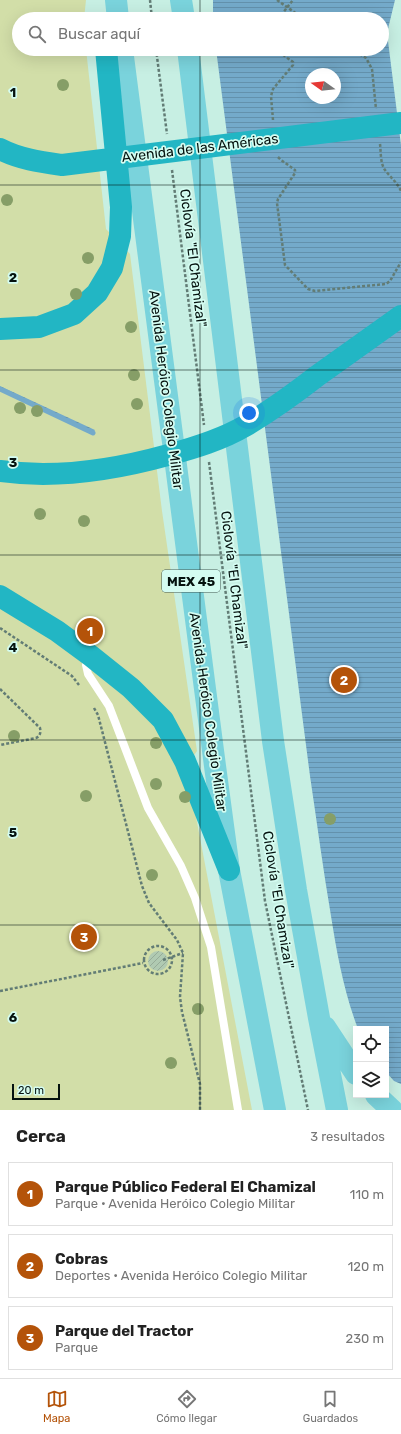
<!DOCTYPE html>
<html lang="es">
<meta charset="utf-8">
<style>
body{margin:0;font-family:Rubik,sans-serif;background:#f2f2f2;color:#222}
.controls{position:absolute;right:12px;bottom:12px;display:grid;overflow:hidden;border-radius:0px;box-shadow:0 4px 16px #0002}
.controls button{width:36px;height:36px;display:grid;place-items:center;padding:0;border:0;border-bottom:1px solid #e0e0e0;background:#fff;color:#222;font:20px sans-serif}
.compass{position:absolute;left:305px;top:68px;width:36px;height:36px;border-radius:50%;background:#fff;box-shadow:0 4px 16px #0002;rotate:285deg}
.scale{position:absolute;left:12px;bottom:10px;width:48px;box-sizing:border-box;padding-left:4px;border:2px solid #05120f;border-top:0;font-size:11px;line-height:14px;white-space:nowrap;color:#05120f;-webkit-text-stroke:3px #d4fcf1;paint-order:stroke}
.you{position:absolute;left:249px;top:413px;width:14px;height:14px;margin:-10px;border:3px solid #fff;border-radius:50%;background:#1a73e8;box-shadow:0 0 0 6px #1a73e833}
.badge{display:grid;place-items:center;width:26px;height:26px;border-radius:50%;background:#b45309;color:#fff;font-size:13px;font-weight:700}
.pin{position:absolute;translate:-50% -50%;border:2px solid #fff;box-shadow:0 1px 4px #0006}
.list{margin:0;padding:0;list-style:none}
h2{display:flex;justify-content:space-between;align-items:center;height:52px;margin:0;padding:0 16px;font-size:17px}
h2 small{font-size:13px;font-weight:400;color:#767676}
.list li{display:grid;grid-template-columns:26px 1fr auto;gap:12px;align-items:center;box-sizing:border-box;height:64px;margin:0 8px 8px;padding:0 8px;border:1px solid #e0e0e0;border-radius:0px}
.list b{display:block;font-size:15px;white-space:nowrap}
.list p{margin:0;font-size:13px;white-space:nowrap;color:#767676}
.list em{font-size:13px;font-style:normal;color:#767676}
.icon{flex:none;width:22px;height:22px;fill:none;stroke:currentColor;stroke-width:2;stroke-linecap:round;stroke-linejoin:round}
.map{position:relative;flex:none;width:401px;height:1110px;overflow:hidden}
.search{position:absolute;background:#fff;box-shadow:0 4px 16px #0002;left:12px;right:12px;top:12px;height:44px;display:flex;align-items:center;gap:10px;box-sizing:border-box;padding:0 14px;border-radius:22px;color:#767676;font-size:15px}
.sheet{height:268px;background:#fff}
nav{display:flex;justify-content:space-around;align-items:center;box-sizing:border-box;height:56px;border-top:1px solid #e0e0e0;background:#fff;font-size:11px;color:#767676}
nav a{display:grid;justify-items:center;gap:2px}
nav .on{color:#b45309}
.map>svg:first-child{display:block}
.park{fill:#d2dea8}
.water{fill:url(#water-rules);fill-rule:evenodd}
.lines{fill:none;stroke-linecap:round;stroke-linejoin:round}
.stream{stroke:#74aaca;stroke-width:5}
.building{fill:url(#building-hatch)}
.path{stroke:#627c75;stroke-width:2.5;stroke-dasharray:3 2;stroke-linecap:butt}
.lane{stroke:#fff;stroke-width:8}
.primary{stroke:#7ad3dc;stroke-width:22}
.highway{stroke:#22b6c4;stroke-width:22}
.tree{fill:#869e67}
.grid{fill:none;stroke:#05120f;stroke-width:1;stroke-opacity:0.55}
.labels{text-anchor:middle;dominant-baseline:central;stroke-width:3.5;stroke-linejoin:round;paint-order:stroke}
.shield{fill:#d4fcf1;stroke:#435853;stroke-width:1}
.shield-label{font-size:13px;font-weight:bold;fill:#05120f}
.street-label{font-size:14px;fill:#05120f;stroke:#d4fcf1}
.grid-label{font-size:13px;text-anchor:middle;font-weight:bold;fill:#05120f;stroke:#d4fcf1;stroke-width:3.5;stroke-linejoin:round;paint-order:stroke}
</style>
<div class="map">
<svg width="401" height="1110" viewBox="0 0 401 1110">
<defs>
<pattern id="water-rules" width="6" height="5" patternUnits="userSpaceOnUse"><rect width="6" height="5" fill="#74aaca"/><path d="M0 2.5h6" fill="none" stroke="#6391ac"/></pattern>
<pattern id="building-hatch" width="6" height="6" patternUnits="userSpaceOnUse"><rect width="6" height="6" fill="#b0cab2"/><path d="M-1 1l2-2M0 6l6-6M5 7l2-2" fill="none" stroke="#96ac98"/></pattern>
</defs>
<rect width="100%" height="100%" fill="#c7efe3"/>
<path class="park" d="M0,0h86l-2,19h-65v30h67l20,180 24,25 32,257 35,240 -16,23 15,43 56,293h-252z"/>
<path class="water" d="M213,0h182l-8,33 14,112v939l-7,-3 -8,-9v-43h-28c-14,-37 -21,-75 -27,-113 -8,-47 -14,-93 -21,-140l-94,-727h166v-30h-169zM311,74h24v24h-24z
M0,386l95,44 -2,3 -93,-44z"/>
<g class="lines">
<path class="stream" d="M0,389l93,44"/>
</g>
<path class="building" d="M148 961a10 10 0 1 1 20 0a10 10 0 1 1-20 0Z"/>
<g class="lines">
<path class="path" d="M150,0l2,19
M277,0l27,19
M278,19l15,-19
M156,49l11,85
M351,49l15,9 6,11 4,40
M273,120l-2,-24 2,-7 20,-24v-3l-18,-13
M380,144c1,7 0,19 5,26 5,7 12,12 16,21
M278,157l3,3 14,10v3l-17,26 -1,4 8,62 23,24 7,2 71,-7 4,-3 11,-19
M172,170l32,255
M209,462l56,439 43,209
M0,628l72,48 7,9
M0,689l40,39c1,5 0,8 -4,10l-36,7
M94,708l4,7 44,171 7,17 28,37 6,13 -3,44 2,15 18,72v26
M144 960a14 14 0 1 1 28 0a14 14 0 1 1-28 0Z
M163,960l20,-7
M0,991l143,-28"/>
<path class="lane" d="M90,658l-4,7 2,9 21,32 39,102 33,58 14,32 16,49 27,163"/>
<path class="primary" d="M116,0l2,19
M181,0l3,19
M122,49l93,717 14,104 46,240
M188,49l85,692 23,149 23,128 18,92
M325,1027l31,47
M376,1095l16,15"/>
<path class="highway" d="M0,149c19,10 41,13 62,16l339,-42
M0,329l39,-2 35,-13 23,-21 15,-25 8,-32 1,-29 -15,-158
M0,471c56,8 114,-1 168,-16 26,-7 53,-15 77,-29 25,-15 49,-32 72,-50 28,-20 56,-40 84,-60
M0,596l57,35 34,25 40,32 32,32 22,41 44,109"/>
</g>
<g class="tree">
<circle cx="63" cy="85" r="6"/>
<circle cx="7" cy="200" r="6"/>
<circle cx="88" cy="258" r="6"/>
<circle cx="76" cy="294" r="6"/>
<circle cx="131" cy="327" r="6"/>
<circle cx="134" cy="375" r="6"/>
<circle cx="137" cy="404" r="6"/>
<circle cx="20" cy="408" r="6"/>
<circle cx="37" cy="411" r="6"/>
<circle cx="40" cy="514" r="6"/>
<circle cx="84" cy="521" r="6"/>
<circle cx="14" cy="736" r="6"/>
<circle cx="156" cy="743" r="6"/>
<circle cx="156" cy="784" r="6"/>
<circle cx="86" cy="796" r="6"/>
<circle cx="185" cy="797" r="6"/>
<circle cx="330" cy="819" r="6"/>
<circle cx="152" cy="875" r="6"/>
<circle cx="198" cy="1009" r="6"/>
<circle cx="171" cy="1063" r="6"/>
</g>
<path class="grid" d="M200,0v19M200,49v1061M0,185h401M0,370h401M0,555h401M0,740h401M0,925h401"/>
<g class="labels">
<rect class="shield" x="162" y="570" width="58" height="22" rx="3"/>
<g class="shield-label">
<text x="191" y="581">MEX 45</text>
</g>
<g class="street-label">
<text transform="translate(200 148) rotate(-7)">Avenida de las Américas</text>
<text transform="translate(193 258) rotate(83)">Ciclovía "El Chamizal"</text>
<text transform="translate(166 390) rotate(83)">Avenida Heróico Colegio Militar</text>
<text transform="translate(234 580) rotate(83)">Ciclovía "El Chamizal"</text>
<text transform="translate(208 712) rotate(82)">Avenida Heróico Colegio Militar</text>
<text transform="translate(278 900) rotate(81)">Ciclovía "El Chamizal"</text>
</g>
</g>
<g class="grid-label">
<text x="13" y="97">1</text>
<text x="13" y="282">2</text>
<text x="13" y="467">3</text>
<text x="13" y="652">4</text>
<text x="13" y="837">5</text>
<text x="13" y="1022">6</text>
</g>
</svg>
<div class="controls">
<button><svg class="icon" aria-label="locate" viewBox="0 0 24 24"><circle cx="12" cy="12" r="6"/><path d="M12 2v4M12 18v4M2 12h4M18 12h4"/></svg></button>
<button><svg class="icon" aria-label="layers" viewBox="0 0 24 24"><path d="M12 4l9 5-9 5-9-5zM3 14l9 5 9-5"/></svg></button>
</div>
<svg class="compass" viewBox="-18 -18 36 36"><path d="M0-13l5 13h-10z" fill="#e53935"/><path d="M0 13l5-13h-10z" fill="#767676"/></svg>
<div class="scale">20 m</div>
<div class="you"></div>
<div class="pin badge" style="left:90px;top:631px">1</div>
<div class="pin badge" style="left:344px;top:680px">2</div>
<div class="pin badge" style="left:84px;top:937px">3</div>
<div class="search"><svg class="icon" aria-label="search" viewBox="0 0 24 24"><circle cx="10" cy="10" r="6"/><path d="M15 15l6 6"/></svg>Buscar aquí</div>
</div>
<section class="sheet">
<h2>Cerca<small>3 resultados</small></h2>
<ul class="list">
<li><span class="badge">1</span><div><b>Parque Público Federal El Chamizal</b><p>Parque · Avenida Heróico Colegio Militar</p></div><em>110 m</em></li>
<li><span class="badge">2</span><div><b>Cobras</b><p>Deportes · Avenida Heróico Colegio Militar</p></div><em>120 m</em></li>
<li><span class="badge">3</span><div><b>Parque del Tractor</b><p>Parque</p></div><em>230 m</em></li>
</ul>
</section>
<nav>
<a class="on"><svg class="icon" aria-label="map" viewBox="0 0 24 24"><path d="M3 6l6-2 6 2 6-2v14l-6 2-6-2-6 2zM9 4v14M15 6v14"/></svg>Mapa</a>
<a><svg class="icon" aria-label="directions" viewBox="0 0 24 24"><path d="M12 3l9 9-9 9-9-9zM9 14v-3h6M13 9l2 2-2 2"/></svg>Cómo llegar</a>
<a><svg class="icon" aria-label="saved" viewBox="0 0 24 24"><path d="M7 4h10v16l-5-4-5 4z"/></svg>Guardados</a>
</nav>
